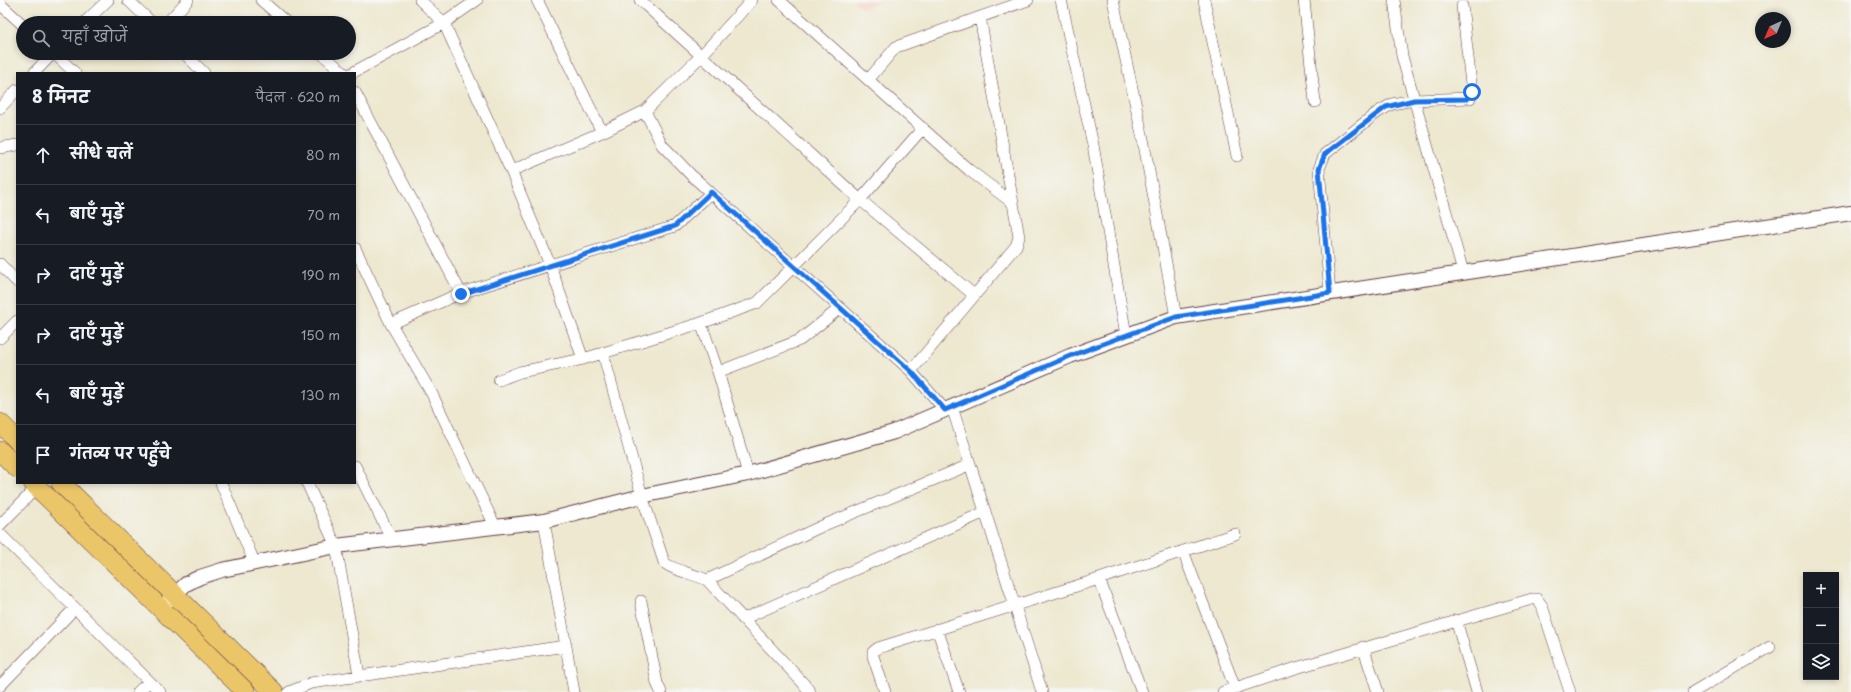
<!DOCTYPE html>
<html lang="hi">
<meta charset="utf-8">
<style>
body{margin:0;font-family:"Playpen Sans","Playpen Sans Deva",sans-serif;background:#242831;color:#f1f3f6}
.controls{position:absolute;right:12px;bottom:12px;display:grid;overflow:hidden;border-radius:0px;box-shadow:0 2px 6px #0003}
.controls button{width:36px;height:36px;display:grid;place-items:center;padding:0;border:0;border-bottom:1px solid #363941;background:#171b24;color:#f1f3f6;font:20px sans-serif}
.compass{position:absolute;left:1755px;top:12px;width:36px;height:36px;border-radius:50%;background:#171b24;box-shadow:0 2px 6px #0003;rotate:224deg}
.stop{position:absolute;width:12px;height:12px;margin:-9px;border:3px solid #1a73e8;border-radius:50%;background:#fff}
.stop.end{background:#1a73e8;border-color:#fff;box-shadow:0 1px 4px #0008}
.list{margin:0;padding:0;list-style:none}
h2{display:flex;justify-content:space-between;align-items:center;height:52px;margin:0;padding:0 16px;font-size:17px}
h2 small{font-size:13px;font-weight:400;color:#9ea1a6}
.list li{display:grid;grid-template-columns:26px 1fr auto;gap:12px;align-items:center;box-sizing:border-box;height:60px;padding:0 16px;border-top:1px solid #363941}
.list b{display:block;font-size:15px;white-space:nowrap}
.list em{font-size:13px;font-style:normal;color:#9ea1a6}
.icon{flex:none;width:22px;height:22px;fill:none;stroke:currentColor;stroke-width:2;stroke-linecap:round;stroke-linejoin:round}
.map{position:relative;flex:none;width:1851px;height:692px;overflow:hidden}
.search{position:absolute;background:#171b24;box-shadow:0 2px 6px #0003;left:16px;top:16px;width:340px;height:44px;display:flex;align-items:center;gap:10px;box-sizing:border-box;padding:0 14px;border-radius:22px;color:#9ea1a6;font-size:15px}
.panel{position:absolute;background:#171b24;box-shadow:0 2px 6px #0003;left:16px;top:72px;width:340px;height:412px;border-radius:0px}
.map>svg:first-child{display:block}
.built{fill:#f6d1c5}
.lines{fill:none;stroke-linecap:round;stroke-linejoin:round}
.minor-casing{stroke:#623d44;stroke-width:12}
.tertiary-casing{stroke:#623d44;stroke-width:16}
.trunk-casing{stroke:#623d44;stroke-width:20}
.minor{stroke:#fff;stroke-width:11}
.tertiary{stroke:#fff;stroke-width:14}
.trunk{stroke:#ebc669;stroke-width:19}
.route{stroke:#1a73e8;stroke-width:5}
</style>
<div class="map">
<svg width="1851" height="692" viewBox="0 0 1851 692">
<rect width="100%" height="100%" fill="#f6f6f2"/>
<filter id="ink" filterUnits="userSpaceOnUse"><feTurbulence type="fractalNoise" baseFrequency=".025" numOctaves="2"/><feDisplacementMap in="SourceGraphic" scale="8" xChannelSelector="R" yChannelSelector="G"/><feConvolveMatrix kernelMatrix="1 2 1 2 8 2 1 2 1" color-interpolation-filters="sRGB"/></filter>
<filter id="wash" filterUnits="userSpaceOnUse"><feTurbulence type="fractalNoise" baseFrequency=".012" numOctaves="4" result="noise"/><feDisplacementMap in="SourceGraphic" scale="16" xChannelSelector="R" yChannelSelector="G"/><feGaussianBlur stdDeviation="0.9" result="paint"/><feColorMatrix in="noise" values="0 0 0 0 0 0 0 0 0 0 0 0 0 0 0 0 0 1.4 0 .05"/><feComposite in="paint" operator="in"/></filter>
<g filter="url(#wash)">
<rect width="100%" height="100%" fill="#ede8cf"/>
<path class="built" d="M853,0h34l-25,9z"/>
</g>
<g filter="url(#ink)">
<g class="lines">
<defs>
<path id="minor" d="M128,0l24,23
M261,0l26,23
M420,0l24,23 67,148 39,94 33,94
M537,0l65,132
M640,0l217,197 117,98
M779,0l190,170 44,33
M1061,0l32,145 33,190
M1113,0l30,139 33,178
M1204,0l33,156
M1304,0l11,102
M1394,0l8,56 61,216
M0,4l23,21
M84,23l24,-23
M167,23l21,-23
M54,53l21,20
M184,53l20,20
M321,53l23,20
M34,73l19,-20
M352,73l92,-50 33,-23
M869,79l27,-32 132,-47
M355,92l106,201
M0,108l17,-18
M645,111l17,34 29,30 220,196 34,39
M0,148l17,-3
M511,171l91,-39 43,-21 57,-56 50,-55
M355,248l36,76 41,70 63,132
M0,264l17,18
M1330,293l-11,-124 6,-15 53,-42 14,-8 22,-4 56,-2 2,-6 -10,-86
M701,323l17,49 30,102
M391,324l70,-31 214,-67 36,-33
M0,338l17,-17
M603,353l39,143 22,66c5,7 33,13 43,18l96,103 7,9
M911,371l105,-125 3,-9 -39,-220
M718,372l82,-32 40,-32
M499,380l21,-8 63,-13 20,-6 98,-30 56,-20 103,-103 63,-72
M952,407l90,285
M355,466l36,72
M221,483l34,81
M307,483l29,63 23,129
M544,521l30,171
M0,525l37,-38
M0,534l160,158
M1183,551l52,137
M1099,579l43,113
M707,580l115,-54 147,-61
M641,601l16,82 4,9
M743,619l242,-107
M1456,620l21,72
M937,629l22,63
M1363,647l15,45
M0,686l75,-78
M138,692l11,-11
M289,692l22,-9 255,-37
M885,692l-12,-36v-4l5,-4 221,-69 136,-45
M1223,692l73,-24 236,-69h5l5,7 28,86
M1693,692l77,-45"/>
<path id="tertiary" d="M169,600l17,-16 14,-7 22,-7 114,-24 208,-25 98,-25 106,-22 146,-42 176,-76 106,-39 675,-104"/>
<path id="trunk" d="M0,423l17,17
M0,451l17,17
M33,483l213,209
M61,483l213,209"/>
</defs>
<use href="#minor" class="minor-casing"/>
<use href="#tertiary" class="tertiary-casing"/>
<use href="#trunk" class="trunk-casing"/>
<use href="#minor" class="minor"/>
<use href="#tertiary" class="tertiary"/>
<use href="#trunk" class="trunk"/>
</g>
</g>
<g class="lines" filter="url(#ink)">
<path class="route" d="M461,294l214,-68 36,-34 200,179 34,39 125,-54 106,-39 154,-24 -11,-124 6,-15 61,-47 28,-7 53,-1 5,-4v-3"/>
</g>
</svg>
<div class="controls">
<button>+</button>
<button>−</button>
<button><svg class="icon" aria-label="layers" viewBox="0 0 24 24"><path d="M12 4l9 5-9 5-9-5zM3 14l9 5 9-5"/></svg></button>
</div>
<svg class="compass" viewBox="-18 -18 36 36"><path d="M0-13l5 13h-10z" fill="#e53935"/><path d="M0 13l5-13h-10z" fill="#9ea1a6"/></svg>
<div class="stop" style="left:1472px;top:92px"></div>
<div class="stop end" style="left:461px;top:294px"></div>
<div class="search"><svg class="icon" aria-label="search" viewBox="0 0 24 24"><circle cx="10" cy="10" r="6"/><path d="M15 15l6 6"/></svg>यहाँ खोजें</div>
<section class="panel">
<h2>8 मिनट<small>पैदल · 620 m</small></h2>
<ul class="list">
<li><svg class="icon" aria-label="ahead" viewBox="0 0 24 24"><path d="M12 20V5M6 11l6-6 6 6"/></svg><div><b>सीधे चलें</b></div><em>80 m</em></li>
<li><svg class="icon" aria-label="left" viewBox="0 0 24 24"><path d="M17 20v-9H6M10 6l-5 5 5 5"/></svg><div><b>बाएँ मुड़ें</b></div><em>70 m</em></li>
<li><svg class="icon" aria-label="right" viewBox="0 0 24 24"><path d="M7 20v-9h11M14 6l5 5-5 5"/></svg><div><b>दाएँ मुड़ें</b></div><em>190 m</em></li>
<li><svg class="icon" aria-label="right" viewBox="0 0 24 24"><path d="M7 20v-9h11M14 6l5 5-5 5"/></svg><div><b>दाएँ मुड़ें</b></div><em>150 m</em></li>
<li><svg class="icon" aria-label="left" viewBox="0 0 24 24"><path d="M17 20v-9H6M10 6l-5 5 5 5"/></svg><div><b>बाएँ मुड़ें</b></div><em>130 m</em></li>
<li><svg class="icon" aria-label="arrive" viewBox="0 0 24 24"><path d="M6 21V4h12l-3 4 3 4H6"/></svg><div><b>गंतव्य पर पहुँचे</b></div></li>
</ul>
</section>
</div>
